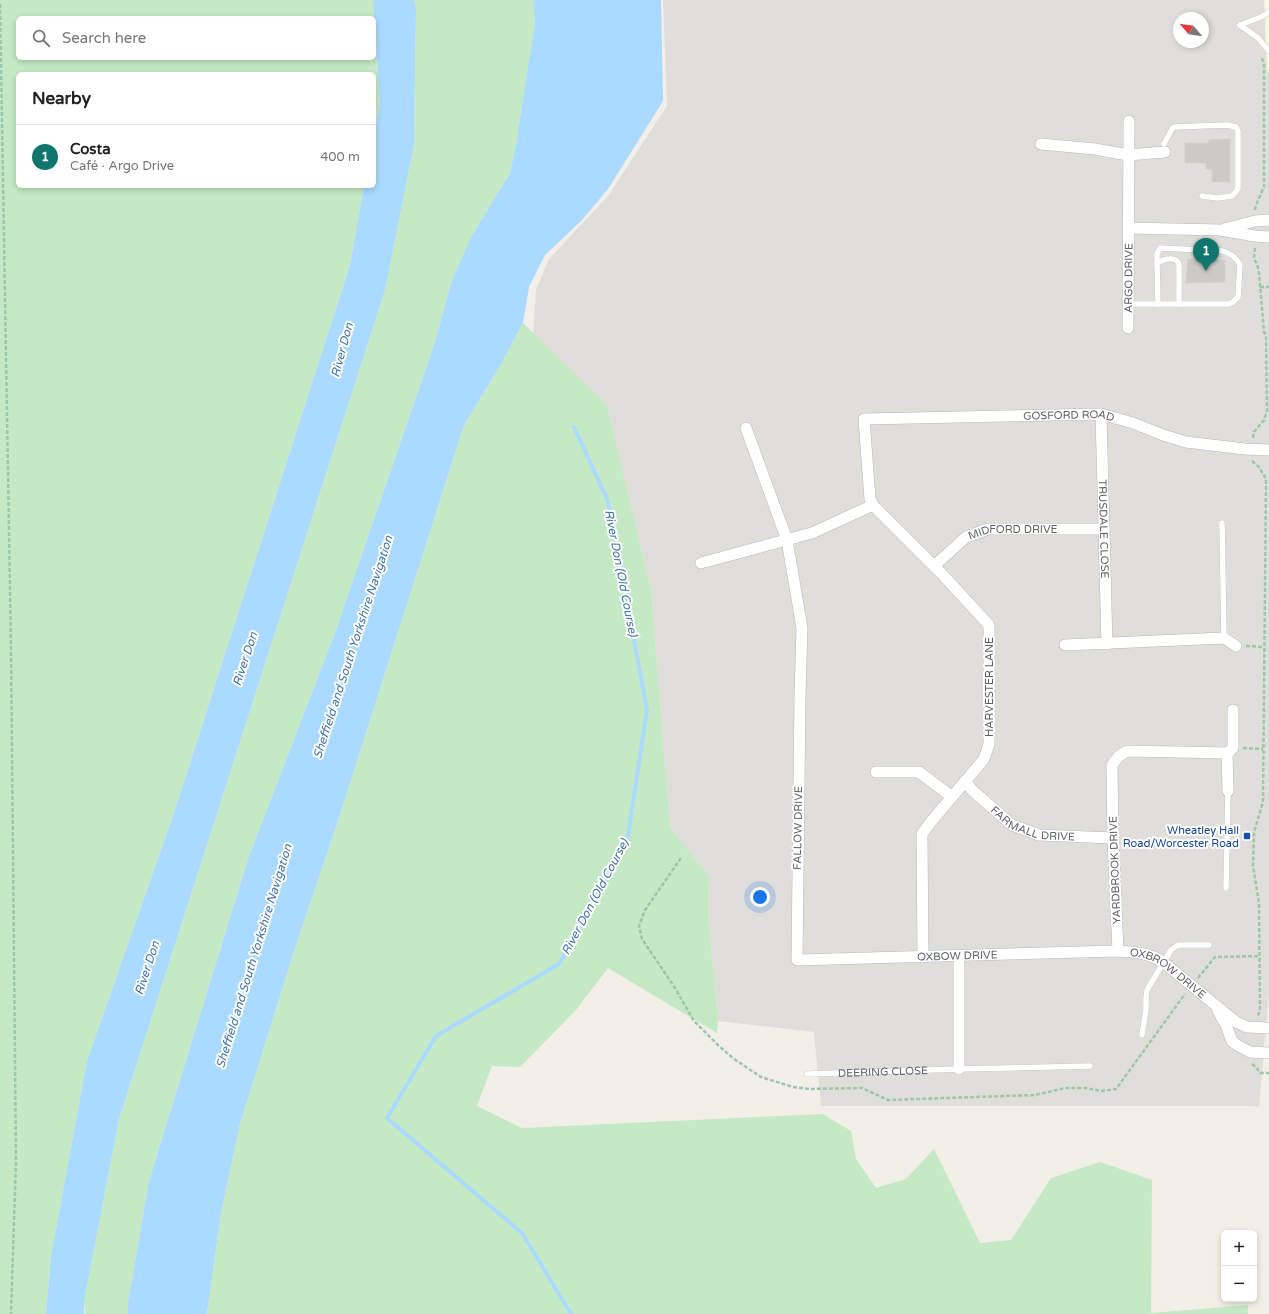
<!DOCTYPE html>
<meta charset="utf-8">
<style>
body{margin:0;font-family:"Varela Round",sans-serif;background:#f2f2f2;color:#222}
.controls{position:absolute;right:12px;bottom:12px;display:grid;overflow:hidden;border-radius:6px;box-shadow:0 2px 6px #0003}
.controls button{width:36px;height:36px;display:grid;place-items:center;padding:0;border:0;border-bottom:1px solid #e0e0e0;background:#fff;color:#222;font:20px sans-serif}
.compass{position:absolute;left:1173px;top:12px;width:36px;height:36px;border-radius:50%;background:#fff;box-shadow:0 2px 6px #0003;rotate:299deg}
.you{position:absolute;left:760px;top:897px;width:14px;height:14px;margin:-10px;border:3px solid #fff;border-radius:50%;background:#1a73e8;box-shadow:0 0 0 6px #1a73e833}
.badge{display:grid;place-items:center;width:26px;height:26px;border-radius:50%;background:#0f766e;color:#fff;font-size:13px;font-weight:700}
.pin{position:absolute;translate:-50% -33px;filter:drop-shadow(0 1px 2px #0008)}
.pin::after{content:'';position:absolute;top:21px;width:14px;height:12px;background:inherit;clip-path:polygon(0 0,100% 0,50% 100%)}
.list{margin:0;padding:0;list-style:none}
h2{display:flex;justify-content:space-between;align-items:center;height:52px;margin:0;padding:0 16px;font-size:17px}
h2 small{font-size:13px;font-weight:400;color:#767676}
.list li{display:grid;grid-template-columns:26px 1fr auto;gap:12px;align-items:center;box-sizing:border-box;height:64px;padding:0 16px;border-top:1px solid #e0e0e0}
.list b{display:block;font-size:15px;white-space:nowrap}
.list p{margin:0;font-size:13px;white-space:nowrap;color:#767676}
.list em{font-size:13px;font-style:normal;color:#767676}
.icon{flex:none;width:22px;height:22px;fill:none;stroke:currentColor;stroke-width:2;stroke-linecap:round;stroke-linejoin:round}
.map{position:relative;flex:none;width:1269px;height:1314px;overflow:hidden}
.search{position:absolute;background:#fff;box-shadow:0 2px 6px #0003;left:16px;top:16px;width:360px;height:44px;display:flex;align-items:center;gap:10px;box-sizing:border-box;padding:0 14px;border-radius:6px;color:#767676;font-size:15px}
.panel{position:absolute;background:#fff;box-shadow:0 2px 6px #0003;left:16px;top:72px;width:360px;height:116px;border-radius:6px}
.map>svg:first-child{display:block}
.commercial{fill:#fef7e0}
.industrial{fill:#e0deda;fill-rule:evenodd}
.green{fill:#c5e8c5;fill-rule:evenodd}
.water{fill:#aadaff}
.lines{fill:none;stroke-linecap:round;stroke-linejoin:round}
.stream{stroke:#aadaff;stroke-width:4}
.building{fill:#cccac5;stroke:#d6d1c6}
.lane-casing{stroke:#b5b8bc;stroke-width:6}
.street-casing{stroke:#b5b8bc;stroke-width:12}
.path{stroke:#9cc7a9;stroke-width:2.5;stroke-dasharray:4 2;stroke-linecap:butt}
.lane{stroke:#fff;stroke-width:5.5}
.street{stroke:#fff;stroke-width:11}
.transit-dot{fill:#1a4fb4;stroke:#fff;stroke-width:1.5}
.labels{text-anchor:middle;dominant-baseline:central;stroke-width:4;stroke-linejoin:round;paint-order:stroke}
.street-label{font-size:11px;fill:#5f6368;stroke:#fff}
.transit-label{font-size:11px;fill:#164399;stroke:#fff;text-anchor:end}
.water-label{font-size:12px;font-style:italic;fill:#4174aa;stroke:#fff}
</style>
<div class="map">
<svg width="1269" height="1314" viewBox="0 0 1269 1314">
<rect width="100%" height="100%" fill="#f1efe8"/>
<path class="commercial" d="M1265,0h4v71l-2,1z"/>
<path class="industrial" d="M663,0h601l3,71h2v922l-10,114 -6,-1h-432l-7,-74 -96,-11 -10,-107 1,-38 -39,-49 -19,-237 -44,-184 -74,-72 3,-44 13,-31 59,-63 59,-90zM1179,18h24v24h-24z"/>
<path class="green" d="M0,0h373l7,104 -6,31v-61h-356v112h346l-14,79 -176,548 -87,248 -36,195 -5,58h-46zM18,18h356v40h-356z
M414,0h119l2,22 -19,122 -6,29 -39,64 -19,43 -18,65 -99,288 -87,226 -99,322 -21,122v11h-43v-17l34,-178 266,-829 29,-146 2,-136z
M523,323l84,82 44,185 19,237 39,49 -1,38 10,107 -1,12 -109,-65 -32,42 -56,57 -28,-1 -15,40 45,22 301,-14 28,17 5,28 20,29 30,-9 28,-30 46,94 31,-3 40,-62 49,-16 52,18 -1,133 97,-8v9h-1041l14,-101 19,-89 55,-176 42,-124 127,-399 36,-59z"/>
<path class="water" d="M373,0h41l2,8 -2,136 -29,146 -266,829 -34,178 -1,17h-38l5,-58 36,-195 87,-248 176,-548 14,-79h10v-51l6,-31z
M533,0h128l2,101 -55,88 -26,31 -37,35 -16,32 -6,36 -23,43 -36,59 -127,399 -42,124 -55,176 -19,89 -14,101h-79v-11l21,-122 99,-322 87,-226 99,-288 18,-65 19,-43 39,-64 6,-29 19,-122z"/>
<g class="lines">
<path class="stream" d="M571,1314l-49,-81 -135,-115 49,-82 123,-72 68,-122 20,-132 -39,-209 -34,-74"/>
</g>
<path class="building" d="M1230,139v43h-18v-13h-6v-6h-21v-20h23l1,-3z
M1188,259l37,1v22l-39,1z"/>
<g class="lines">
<defs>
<g id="lane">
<path d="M1240,25l18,13 11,13"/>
<path d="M1240,25l21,-8 8,-5"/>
<path d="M1164,144l8,-15 2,-2 53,-2 9,2 2,4v58l-6,7 -14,2 -16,-2"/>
<path d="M1128,304h101l4,-2 5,-5 2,-32c-4,-8 -9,-11 -17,-14l-63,-3 -3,6v10"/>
<path d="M1158,304l-1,-40c6,-6 20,-8 22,1v39"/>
<path d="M1222,523l2,115"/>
<path d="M1226,888l2,-97"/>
<path d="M1142,1035l4,-25v-12l1,-8 24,-40 7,-5h31"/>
<path id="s1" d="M807,1074l152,-5 131,-3"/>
</g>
<g id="street">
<path d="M1041,144l54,5 33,6 37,-3"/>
<path d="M1129,228l91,2 35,6 14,1"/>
<path d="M1224,229l31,-8 14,-1"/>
<path id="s2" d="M1128,328l1,-207"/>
<path id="s3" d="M1101,414l6,230"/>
<path id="s4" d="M746,428l41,112 15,88 -2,68 -3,264 321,-9c16,1 31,2 45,11l73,60 11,5 22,1"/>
<path d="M701,563l111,-30 61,-28"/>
<path id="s5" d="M934,566l32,-29 22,-8h116"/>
<path d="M1065,645l159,-7 12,8"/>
<path d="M1227,753l6,-5v-38"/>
<path d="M876,772h43l33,25"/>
<path id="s6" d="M965,781l7,9 40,35 27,10 74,3"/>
<path d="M1118,951l-5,-113 -1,-73 7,-9 8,-5 100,2 1,38"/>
<path d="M959,956v113"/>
<path id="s7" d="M923,957l-1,-123 8,-11 54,-64 5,-15v-119l-48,-52 -68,-68 -3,-6 -6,-80 237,-5 32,9 30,12 23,7 59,7 24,1"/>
<path d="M1218,1011l8,14 6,16 5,4 13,7 19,1"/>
</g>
</defs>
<use href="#lane" class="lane-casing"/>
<use href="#street" class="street-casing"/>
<path class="path" d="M0,4l11,644 5,512 -5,154
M1255,210c0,-5 7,-17 9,-24v-122l-3,-8
M1260,287h9
M1253,438l1,-6 10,-12 3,-9 -1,-75 -2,-4 -5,-59 -2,-9 -3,-5 1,-12
M1252,461l7,6 7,12 -3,323 -9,30 -1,34 6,37 1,108 -3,6
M1246,646l18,1
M1243,748l20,1
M681,858l-36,52 -6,16 3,13 33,49 19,33 25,25 15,13 27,18 32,10 17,2 52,-1 26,12 147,-5 30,-7h21l15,3 15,-2 69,-95
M1198,978l17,-21 45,-1
M1252,1064l4,3 4,6h9"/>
<use href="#lane" class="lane"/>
<use href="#street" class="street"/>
</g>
<rect class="transit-dot" x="1243" y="832" width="8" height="8" rx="2"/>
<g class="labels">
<g class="street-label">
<text stroke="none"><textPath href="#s2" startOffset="50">ARGO DRIVE</textPath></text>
<text stroke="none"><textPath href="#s7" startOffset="814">GOSFORD ROAD</textPath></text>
<text stroke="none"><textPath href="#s3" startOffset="115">TRUSDALE CLOSE</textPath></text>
<text stroke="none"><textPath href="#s5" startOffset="91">MIDFORD DRIVE</textPath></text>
<text transform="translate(989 687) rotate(-90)">HARVESTER LANE</text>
<text stroke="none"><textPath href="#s6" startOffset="84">FARMALL DRIVE</textPath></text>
<text transform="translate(798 828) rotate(-89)">FALLOW DRIVE</text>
<text transform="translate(1115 870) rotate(-92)">YARDBROOK DRIVE</text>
<text stroke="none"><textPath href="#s4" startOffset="701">OXBOW DRIVE</textPath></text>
<text stroke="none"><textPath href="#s4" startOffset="918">OXBROW DRIVE</textPath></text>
<text stroke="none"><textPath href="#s1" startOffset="76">DEERING CLOSE</textPath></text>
</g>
<g class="transit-label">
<text x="1239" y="830">Wheatley Hall<tspan x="1239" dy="13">Road/Worcester Road</tspan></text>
</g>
<g class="water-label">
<text transform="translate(342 350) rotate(-75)">River Don</text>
<text transform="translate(621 573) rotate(79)">River Don (Old Course)</text>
<text transform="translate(353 647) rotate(-72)">Sheffield and South Yorkshire Navigation</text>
<text transform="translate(245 659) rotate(-72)">River Don</text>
<text transform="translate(595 897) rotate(-62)">River Don (Old Course)</text>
<text transform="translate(254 956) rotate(-73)">Sheffield and South Yorkshire Navigation</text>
<text transform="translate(147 968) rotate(-72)">River Don</text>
</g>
</g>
</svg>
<div class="controls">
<button>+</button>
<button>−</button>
</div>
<svg class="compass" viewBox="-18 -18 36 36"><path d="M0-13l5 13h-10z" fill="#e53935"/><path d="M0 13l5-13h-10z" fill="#767676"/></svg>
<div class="you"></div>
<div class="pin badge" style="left:1206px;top:271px">1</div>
<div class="search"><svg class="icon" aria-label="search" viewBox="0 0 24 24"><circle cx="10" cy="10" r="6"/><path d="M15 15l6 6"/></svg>Search here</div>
<section class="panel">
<h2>Nearby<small></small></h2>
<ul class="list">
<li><span class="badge">1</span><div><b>Costa</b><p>Café · Argo Drive</p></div><em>400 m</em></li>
</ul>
</section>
</div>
